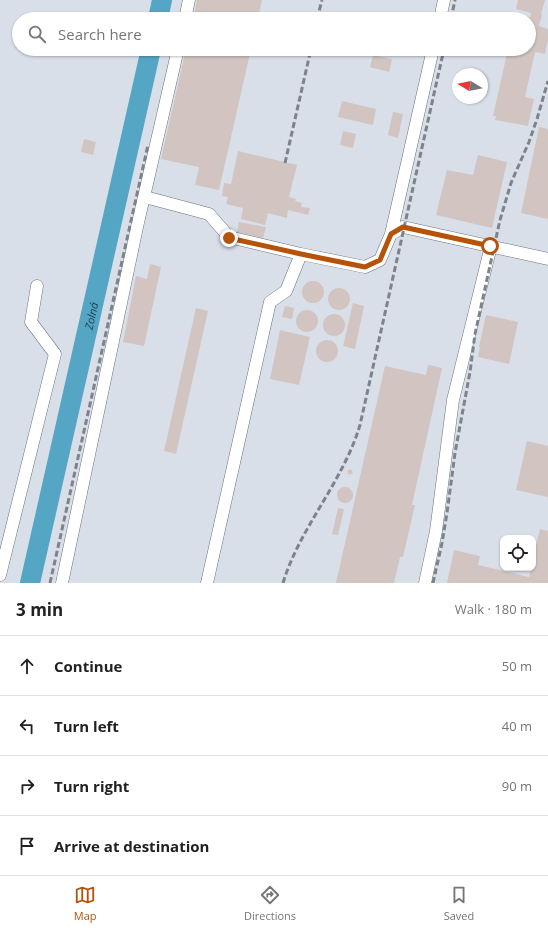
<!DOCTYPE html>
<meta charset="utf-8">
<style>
body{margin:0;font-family:"Open Sans",sans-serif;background:#f2f2f2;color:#202124}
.controls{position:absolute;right:12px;bottom:12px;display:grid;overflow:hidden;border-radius:8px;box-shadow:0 1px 3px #0004}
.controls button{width:36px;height:36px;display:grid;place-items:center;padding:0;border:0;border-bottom:1px solid #e0e0e0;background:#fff;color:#202124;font:20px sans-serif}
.compass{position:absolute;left:452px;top:68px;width:36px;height:36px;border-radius:50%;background:#fff;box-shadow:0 1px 3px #0004;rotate:280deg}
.stop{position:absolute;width:12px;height:12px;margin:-9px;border:3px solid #b45309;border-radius:50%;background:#fff}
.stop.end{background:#b45309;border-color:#fff;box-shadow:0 1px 4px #0008}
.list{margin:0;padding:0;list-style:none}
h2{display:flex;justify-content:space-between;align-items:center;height:52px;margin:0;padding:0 16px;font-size:17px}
h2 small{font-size:13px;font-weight:400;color:#757577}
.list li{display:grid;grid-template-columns:26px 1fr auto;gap:12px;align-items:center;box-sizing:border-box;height:60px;padding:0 16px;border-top:1px solid #e0e0e0}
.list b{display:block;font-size:15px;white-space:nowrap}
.list em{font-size:13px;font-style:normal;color:#757577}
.icon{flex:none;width:22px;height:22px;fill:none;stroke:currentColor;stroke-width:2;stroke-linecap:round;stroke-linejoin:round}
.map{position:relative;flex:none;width:548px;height:583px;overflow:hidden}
.search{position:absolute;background:#fff;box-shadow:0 1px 3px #0004;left:12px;right:12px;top:12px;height:44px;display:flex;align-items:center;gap:10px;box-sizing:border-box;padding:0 14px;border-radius:22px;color:#757577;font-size:15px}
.sheet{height:292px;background:#fff}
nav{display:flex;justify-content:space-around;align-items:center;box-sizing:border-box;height:56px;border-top:1px solid #e0e0e0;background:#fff;font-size:11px;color:#757577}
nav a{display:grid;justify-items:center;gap:2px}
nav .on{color:#b45309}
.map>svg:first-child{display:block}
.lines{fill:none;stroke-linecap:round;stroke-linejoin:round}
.river{stroke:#54a6c4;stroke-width:20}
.building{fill:#d1c4c1}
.minor-casing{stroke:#6d727b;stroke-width:13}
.minor{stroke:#fff;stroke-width:12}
.rail{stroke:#7e8289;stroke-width:3;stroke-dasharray:6 3;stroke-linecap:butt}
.route{stroke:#b45309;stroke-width:5}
.labels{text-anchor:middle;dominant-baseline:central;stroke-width:3;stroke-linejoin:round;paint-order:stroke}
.water-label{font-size:11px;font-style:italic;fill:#1d424f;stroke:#fff}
</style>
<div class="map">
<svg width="548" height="583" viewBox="0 0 548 583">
<rect width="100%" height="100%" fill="#d9dfe9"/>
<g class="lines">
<g class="river">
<path d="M158,19l4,-19"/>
<path id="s1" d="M30,583l121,-534"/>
</g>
</g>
<path class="building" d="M197,0h65l-4,19h-65z
M518,0h27l-4,14 1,1 -3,11 9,3v10l-3,15 -10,-2 -10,45 9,2 -6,27 -33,-6 1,-4h-3l15,-67h21v-30h-12l1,-4 12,2 1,-4 -15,-4z
M186,49h65l-32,141 -24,-5 4,-18 -38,-8z
M373,55l19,4 -3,13 -19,-5z
M342,101l34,8 -3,16 -35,-8z
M393,112l10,2 -5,24 -10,-3z
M539,127l9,2v90l-27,-6z
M343,131l13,3 -3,14 -13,-3z
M84,139l12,3 -3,13 -12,-3z
M238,151l59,14 -8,32 7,2 -1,2 7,2 -1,4 9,1 -2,7 -20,-5 -1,8 -19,-5 -3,12 -24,-6 2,-11 -17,-4 2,-7 -6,-1 2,-13 7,1z
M478,155l29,7 -15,66 -56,-13 11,-45 26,5z
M239,222l27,5 -3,11 -26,-6z
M150,264l11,3 -17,79 -21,-4 13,-66 11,3z
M302 292a11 11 0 1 1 22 0a11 11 0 1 1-22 0Z
M328 299a11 11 0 1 1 22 0a11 11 0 1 1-22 0Z
M353,303l11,3 -9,43 -12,-3z
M285,306l9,2 -2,11 -10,-2z
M196,308l12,3 -32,143 -12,-3z
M296 321a11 11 0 1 1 22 0a11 11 0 1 1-22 0Z
M323 325a11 11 0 1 1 22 0a11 11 0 1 1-22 0Z
M486,315l32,7 -9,42 -31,-7 2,-10h-1z
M280,330l30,7 -11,48 -29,-6z
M316 351a11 11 0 1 1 22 0a11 11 0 1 1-22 0Z
M428,365l14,3 -30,137h3l-12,52h-3l-6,26h-58l49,-217 41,9z
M527,441l21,5v51l-32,-7z
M347.5 472a2.5 2.5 0 1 1 5 0a2.5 2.5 0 1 1-5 0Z
M337 495a8 8 0 1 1 16 0a8 8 0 1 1-16 0Z
M338,508l6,1 -6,26 -6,-1z
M540,529l8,2v52h-101l7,-33 26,6 -2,9 51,12 2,-9h2v-9z"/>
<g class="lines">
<defs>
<path id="minor" d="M185,19l4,-19
M440,19l4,-19
M145,197l64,17 20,23 72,17 64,13 15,-7 11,-26 12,-7 145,32
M391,234l42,-185
M0,575l55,-221 -24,-32 6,-36
M62,583l75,-356 41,-178
M207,583l63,-281 16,-11 15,-37
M425,583l11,-52 17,-131 38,-154"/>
</defs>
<use href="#minor" class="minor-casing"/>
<use href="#minor" class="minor"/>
<path class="rail" d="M317,19l5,-19
M451,19l4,-19
M285,163l26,-114
M50,583l98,-438
M283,583c17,-56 60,-101 77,-158l84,-376
M433,583l9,-40 5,-30 8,-60 15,-81 5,-38 25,-114 11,-37 18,-41 8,-23 11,-38"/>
</g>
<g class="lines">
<path class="route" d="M229,238l72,16 64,13 15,-7 11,-26 12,-7 87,19"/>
</g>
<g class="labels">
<g class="water-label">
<text stroke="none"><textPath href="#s1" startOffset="274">Zolná</textPath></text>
</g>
</g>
</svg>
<div class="controls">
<button><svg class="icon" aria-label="locate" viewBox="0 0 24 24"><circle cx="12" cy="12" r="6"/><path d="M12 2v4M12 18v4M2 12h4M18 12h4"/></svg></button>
</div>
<svg class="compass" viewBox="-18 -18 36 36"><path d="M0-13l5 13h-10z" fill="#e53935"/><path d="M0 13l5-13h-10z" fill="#757577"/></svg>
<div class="stop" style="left:490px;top:246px"></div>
<div class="stop end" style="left:229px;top:238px"></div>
<div class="search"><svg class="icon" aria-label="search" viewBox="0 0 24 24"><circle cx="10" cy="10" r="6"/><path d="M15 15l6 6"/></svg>Search here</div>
</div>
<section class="sheet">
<h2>3 min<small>Walk · 180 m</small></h2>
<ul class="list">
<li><svg class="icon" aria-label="ahead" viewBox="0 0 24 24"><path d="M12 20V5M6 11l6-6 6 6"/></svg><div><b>Continue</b></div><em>50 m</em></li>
<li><svg class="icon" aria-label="left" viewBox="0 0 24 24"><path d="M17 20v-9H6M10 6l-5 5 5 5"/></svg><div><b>Turn left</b></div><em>40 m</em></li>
<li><svg class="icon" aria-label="right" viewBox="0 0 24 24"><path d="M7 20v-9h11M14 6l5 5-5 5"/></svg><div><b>Turn right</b></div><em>90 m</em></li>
<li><svg class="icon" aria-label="arrive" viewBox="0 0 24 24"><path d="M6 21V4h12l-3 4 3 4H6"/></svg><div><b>Arrive at destination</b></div></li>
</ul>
</section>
<nav>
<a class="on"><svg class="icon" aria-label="map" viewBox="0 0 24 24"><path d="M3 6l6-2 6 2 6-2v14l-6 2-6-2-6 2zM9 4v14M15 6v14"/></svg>Map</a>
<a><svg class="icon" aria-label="directions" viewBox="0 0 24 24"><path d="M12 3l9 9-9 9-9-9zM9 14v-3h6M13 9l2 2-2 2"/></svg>Directions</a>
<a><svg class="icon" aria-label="saved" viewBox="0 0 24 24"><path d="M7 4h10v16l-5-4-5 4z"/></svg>Saved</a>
</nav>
